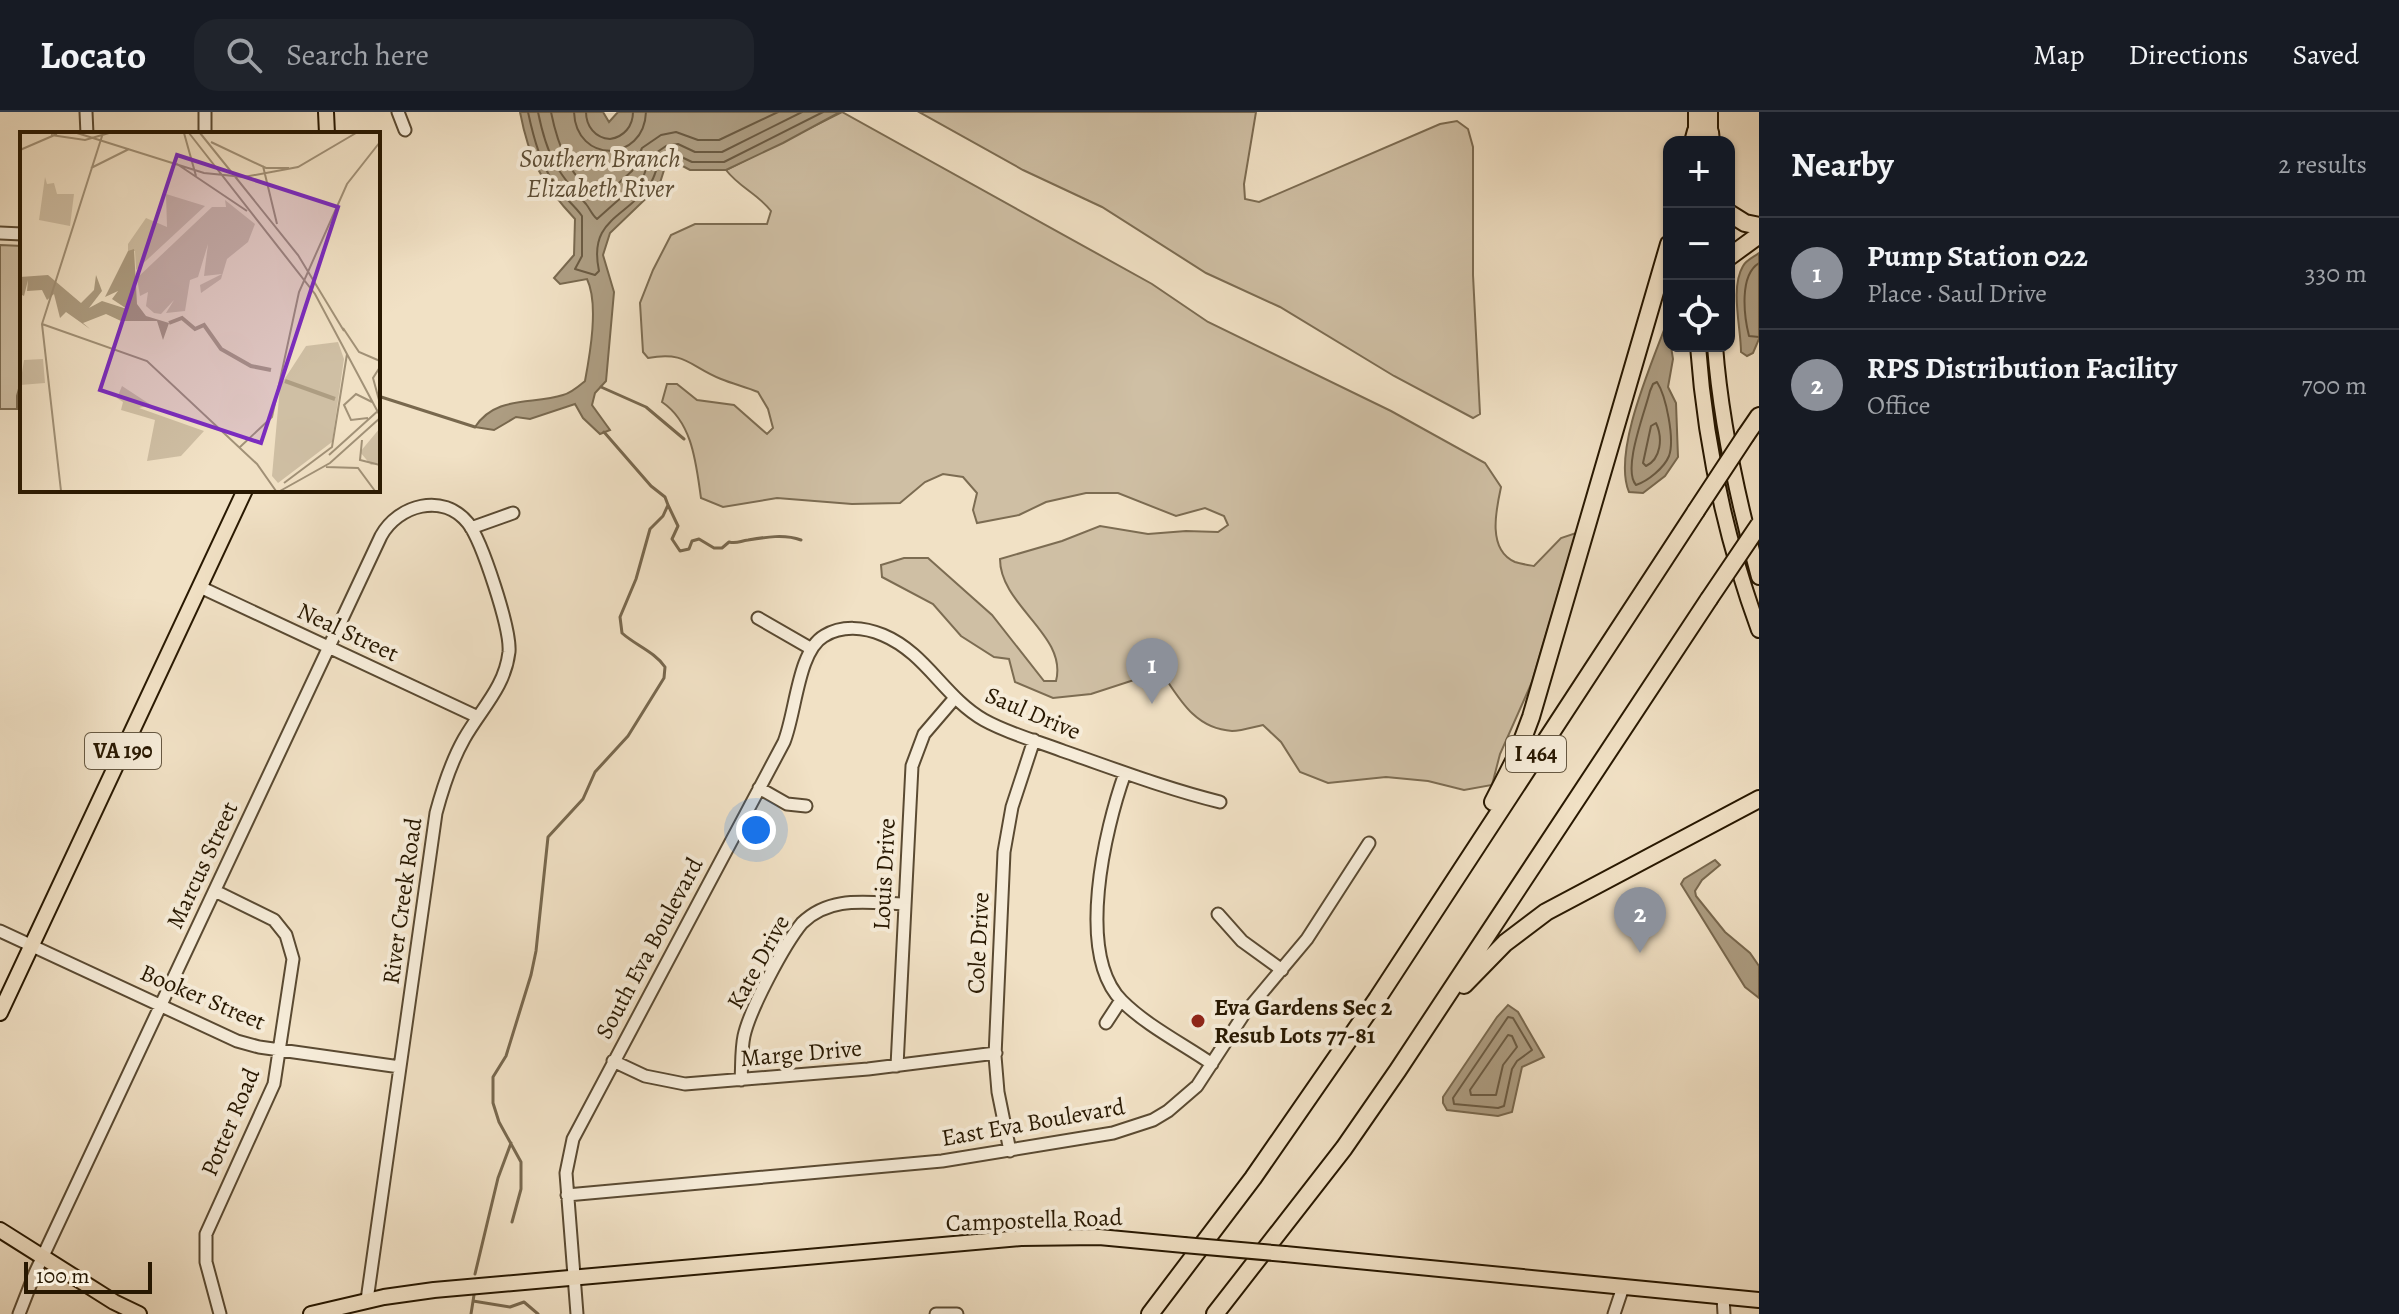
<!DOCTYPE html>
<meta charset="utf-8">
<style>
body{margin:0;font-family:Alegreya,serif;background:#20242c;color:#f1f3f6}
.controls{position:absolute;right:24px;top:24px;display:grid;overflow:hidden;border-radius:16px;box-shadow:0 2px 6px #0004}
.controls button{width:72px;height:72px;display:grid;place-items:center;padding:0;border:0;border-bottom:2px solid #363941;background:#171b24;color:#f1f3f6;font:40px sans-serif}
.scale{position:absolute;left:24px;bottom:20px;width:128px;box-sizing:border-box;padding-left:8px;border:4px solid #281801;border-top:0;font-size:22px;line-height:28px;white-space:nowrap;color:#281801;-webkit-text-stroke:6px #f6ecd9;paint-order:stroke}
.you{position:absolute;left:756px;top:718px;width:28px;height:28px;margin:-20px;border:6px solid #fff;border-radius:50%;background:#1a73e8;box-shadow:0 0 0 12px #1a73e833}
.badge{display:grid;place-items:center;width:52px;height:52px;border-radius:50%;background:#8c9099;color:#fff;font-size:26px;font-weight:700}
.pin{position:absolute;translate:-50% -66px;filter:drop-shadow(0 2px 4px #0008)}
.pin::after{content:'';position:absolute;top:42px;width:28px;height:24px;background:inherit;clip-path:polygon(0 0,100% 0,50% 100%)}
.list{margin:0;padding:0;list-style:none}
h2{display:flex;justify-content:space-between;align-items:center;height:104px;margin:0;padding:0 32px;font-size:34px}
h2 small{font-size:26px;font-weight:400;color:#9ea1a6}
.list li{display:grid;grid-template-columns:52px 1fr auto;gap:24px;align-items:center;box-sizing:border-box;height:112px;padding:0 32px;border-top:2px solid #363941}
.list b{display:block;font-size:30px;white-space:nowrap}
.list p{margin:0;font-size:26px;white-space:nowrap;color:#9ea1a6}
.list em{font-size:26px;font-style:normal;color:#9ea1a6}
.icon{flex:none;width:44px;height:44px;fill:none;stroke:currentColor;stroke-width:2;stroke-linecap:round;stroke-linejoin:round}
.map{position:relative;flex:none;width:1759px;height:1202px;overflow:hidden}
header{display:flex;align-items:center;gap:48px;box-sizing:border-box;height:112px;padding:0 40px;background:#171b24;border-bottom:2px solid #363941}
header strong{font-size:38px}
nav{display:flex;gap:44px;margin-inline-start:auto;font-size:28px}
.search{width:560px;height:72px;background:#20242c;display:flex;align-items:center;gap:20px;box-sizing:border-box;padding:0 28px;border-radius:24px;color:#9ea1a6;font-size:30px}
main{display:flex}
aside{flex:1;background:#171b24}
.map>svg:first-child{display:block}
.green{fill:#cfbfa4;stroke:#7c6c52;stroke-width:2}
.water{fill:#ad9d82;stroke:#78684e;stroke-width:2}
.lines{fill:none;stroke-linecap:round;stroke-linejoin:round}
.shore{stroke:#6a5a42;stroke-width:2}
.stream{stroke:#78684e;stroke-width:3}
.minor-casing{stroke:#5a4a32;stroke-width:15}
.major-casing{stroke:#281801;stroke-width:18}
.highway-casing{stroke:#281801;stroke-width:20}
.minor{stroke:#f6ecd9;stroke-width:11}
.major{stroke:#f1e1c5;stroke-width:14}
.highway{stroke:#f1e1c5;stroke-width:16}
.major-bridge-casing{stroke:#281801;stroke-width:18;stroke-linecap:butt}
.highway-bridge-casing{stroke:#281801;stroke-width:20;stroke-linecap:butt}
.major-bridge{stroke:#f1e1c5;stroke-width:14}
.highway-bridge{stroke:#f1e1c5;stroke-width:16}
.poi-dot{fill:#8f2418;stroke:#f6ecd9;stroke-width:3}
.labels{text-anchor:middle;dominant-baseline:central;stroke-width:8;stroke-linejoin:round;paint-order:stroke}
.shield{fill:#f6ecd9;stroke:#665842;stroke-width:2}
.shield-label{font-size:22px;font-weight:bold;fill:#281801}
.street-label{font-size:24px;fill:#281801;stroke:#f6ecd9}
.poi-label{font-size:24px;font-weight:bold;fill:#281801;stroke:#f6ecd9;text-anchor:start}
.water-label{font-size:26px;font-style:italic;fill:#5d4d35;stroke:#f6ecd9}
.inset-river{fill:none;stroke:#ad9d82;stroke-width:4}
.inset-road{fill:none;stroke:#a19177;stroke-width:2}
.view{fill:#7b2cbf;fill-opacity:0.15;stroke:#7b2cbf;stroke-width:4}
.inset-edge{fill:none;stroke:#281801;stroke-width:4}
</style>
<header>
<strong>Locato</strong>
<div class="search"><svg class="icon" aria-label="search" viewBox="0 0 24 24"><circle cx="10" cy="10" r="6"/><path d="M15 15l6 6"/></svg>Search here</div>
<nav><a>Map</a><a>Directions</a><a>Saved</a></nav>
</header>
<main>
<div class="map">
<svg width="1759" height="1202" viewBox="0 0 1759 1202">
<rect width="100%" height="100%" fill="#f1e1c5"/>
<filter id="stains"><feTurbulence type="fractalNoise" baseFrequency=".0025" numOctaves="4"/><feColorMatrix values="0 0 0 0 .2 0 0 0 0 .09 0 0 0 0 .02 0 0 0 .5 -.17"/></filter>
<radialGradient id="worn" r=".72"><stop offset=".6" stop-color="#630" stop-opacity="0"/><stop offset="1" stop-color="#630" stop-opacity=".3"/></radialGradient>
<path class="green" d="M842,0l310,172 56,38 183,89 94,52 16,24c-5,23 -14,63 14,75 6,2 13,3 19,4l27,-28 15,-5 -44,149 -32,72 -8,31 -28,5 -36,-9 -42,-4 -58,6 -28,-11 -19,-30 -18,-17c-9,2 -22,6 -31,6 -35,-2 -51,-29 -68,-55l-27,3 -46,15 -38,4 -38,-16 -6,-23 -15,-2 -33,-21 -28,-32 -51,-27 -1,-12 23,-7h24l64,57 52,66h12c12,-46 -56,-75 -56,-122l62,-18 38,-15 48,8 38,-3 32,1 10,-7 -4,-9 -19,-8 -29,8 -58,-23h-32l-40,9 -27,13 -42,8 -4,-13 4,-17 -14,-16 -20,-3 -18,8 -25,21 -48,1 -75,-6 -54,9 -22,-9c-5,-34 -8,-75 -39,-96l5,-18h10l20,16 37,5 33,29 6,-6 -5,-19 -10,-17c-12,-5 -25,-8 -37,-13 -32,-13 -35,-28 -73,-21l-5,-6 -3,-49 13,-33 18,-35 24,-11h72l4,-13c-14,-18 -31,-23 -45,-41z
M919,0h337l-12,72 1,15 14,3 181,-78 17,-3 11,8 5,18v128l7,139 -7,4 -79,-42 -114,-69 -74,-34 -104,-66 -79,-37z
M0,133l22,1v132l-5,18v13h-17z"/>
<path class="water" d="M520,0h83l6,10 9,-10h222l-57,31 -57,27h-36l-15,-8 -10,5 -6,19 -49,47 -7,22 11,37 -8,89 -11,12 -3,12 18,25 -10,4 -17,-16 -8,-14 -45,15 -14,-2 -22,13 -19,-3c21,-32 57,-22 88,-32 8,-2 16,-9 22,-14 5,-27 14,-77 2,-102l-27,5 -6,-6 20,-23 1,-36c-33,-35 -46,-60 -55,-107z
M1759,141v86l-6,14 -6,3 -6,-4c0,-24 -11,-64 2,-86 3,-6 11,-9 16,-13z
M1667,210l6,37 -5,28 8,16 2,54 -13,19 -22,17 -14,-1c-17,-40 23,-129 38,-170z
M1715,748l5,5 -18,15 -7,11 1,5 29,36 25,21 9,13v32l-14,-11 -64,-103 3,-5z
M1508,893l10,7 26,45 -22,10 -10,45 -14,4 -51,-6 -4,-7v-6l54,-80z"/>
<g class="lines">
<path class="shore" d="M528,0c6,28 13,53 29,76 8,10 18,18 25,28v40l-7,13 20,6 4,-4c-11,-52 26,-52 51,-87 5,-7 6,-16 10,-23l15,-7 17,8h32l99,-50
M538,0c9,44 18,59 48,92 4,5 6,11 11,15l46,-41 7,-21 16,-11 12,-2 17,8h27l80,-40
M551,0c7,35 20,67 49,88l32,-29 10,-23 19,-13 15,-3 22,8h21l59,-28
M574,0c2,52 70,51 72,0
M586,0c0,14 9,26 24,27 14,-2 23,-13 23,-27
M1759,151c-20,12 -15,53 -10,73l10,1
M1657,270c9,14 18,57 12,74 -5,12 -21,25 -33,29 -14,-16 9,-73 14,-94l3,-7z
M1656,311c7,15 5,36 -10,43l-3,-3 8,-37z
M1508,905l5,1 19,32 -15,11 -5,8 -8,37 -6,2 -44,-4 -1,-6z
M1508,923l4,1 5,11 -14,18 -7,30h-25l-1,-5z"/>
<path class="stream" d="M601,275l45,20 38,32
M378,284l97,31
M668,393l10,21 -6,13 8,12 9,-2 3,-8 7,-2 15,9h8l7,-6c8,2 11,-1 19,-2 18,-3 37,-6 53,0
M512,1110l9,-33v-27l-22,-40 -6,-19v-26l13,-21 25,-81 5,-24 12,-114 35,-38 12,-27 33,-36 36,-58 1,-11c-10,-15 -30,-22 -43,-34l-2,-16 16,-38 14,-50 13,-13 5,-11 -3,-8 -14,-11 -47,-54
M475,1162l23,-96 13,-35
M473,1189l37,6 14,-5 14,12
M471,1202l3,-19"/>
<defs>
<path id="minor" d="M86,0l1,22
M205,0v22
M398,0l7,18
M0,121l22,1
M471,416l42,-15
M200,475l278,130
M758,506l52,30
M1125,661c-20,56 -50,181 -3,228 25,25 61,43 90,63
M759,676l28,16 19,2
M215,779l59,29 12,15 7,24 -19,125 -68,150v28l14,52
M1218,802l24,27 40,29
M0,819l237,110 22,6 141,20
M1106,911l15,-23
M613,949l32,15 40,8 183,-15 128,-16
M897,954l15,-300 12,-32 30,-35
M741,968c1,-14 0,-30 3,-44 6,-27 40,-91 58,-113 29,-28 65,-20 103,-19
M1010,1039l-12,-59 -3,-36 9,-204 8,-45 22,-67
M567,1083l375,-34 171,-28 40,-13 15,-9 29,-25 47,-72 63,-75 62,-96
M1723,1185l1,17
M19,1202l16,-41 346,-737c17,-31 62,-44 87,-13 14,18 43,106 41,129 -4,35 -28,57 -45,87 -13,23 -21,48 -28,74l-69,487
M577,1202l-11,-141 7,-34 211,-397c12,-30 14,-91 40,-106 18,-11 40,-9 59,-1 43,18 61,62 101,85 25,14 53,21 79,31 52,18 104,38 157,51
M936,1202h21
M1614,1202l9,-27"/>
<path id="major" d="M326,0l1,22
M1710,0v30
M1696,28v-28
M1698,234c7,96 28,194 61,284
M1715,234c6,79 23,155 44,231
M0,901l245,-523
M0,1118l114,72 25,12
M1285,1142l474,46
M311,1202l73,-17 50,-7 587,-52 78,-1 85,8"/>
<path id="highway" d="M1710,20l1,10
M1693,30l3,-11
M1729,101l16,10 14,3
M1729,145l30,-22
M1746,323l13,-19
M1493,690l23,-45 15,-40 138,-473
M1464,873l41,-42 41,-31 213,-113
M1150,1202l103,-136 124,-179 319,-488
M1215,1202l129,-166 54,-78 311,-471"/>
</defs>
<use href="#minor" class="minor-casing"/>
<use href="#major" class="major-casing"/>
<use href="#highway" class="highway-casing"/>
<use href="#minor" class="minor"/>
<use href="#major" class="major"/>
<use href="#highway" class="highway"/>
<defs>
<path id="major-bridge" d="M1184,1133l101,9"/>
<path id="highway-bridge" d="M1696,399l50,-76
M1709,487l50,-74"/>
</defs>
<use href="#major-bridge" class="major-bridge-casing"/>
<use href="#highway-bridge" class="highway-bridge-casing"/>
<use href="#major-bridge" class="major-bridge"/>
<use href="#highway-bridge" class="highway-bridge"/>
</g>
<circle class="poi-dot" cx="1198" cy="909" r="8"/>
<g class="labels">
<g class="shield">
<rect x="85" y="621" width="76" height="36" rx="6"/>
<rect x="1506" y="624" width="60" height="36" rx="6"/>
</g>
<g class="shield-label">
<text x="123" y="639">VA 190</text>
<text x="1536" y="642">I 464</text>
</g>
<g class="street-label">
<text transform="translate(348 520) rotate(25)">Neal Street</text>
<text transform="translate(1033 601) rotate(23)">Saul Drive</text>
<text transform="translate(202 753) rotate(-65)">Marcus Street</text>
<text transform="translate(884 762) rotate(-87)">Louis Drive</text>
<text transform="translate(402 789) rotate(-82)">River Creek Road</text>
<text transform="translate(978 831) rotate(-87)">Cole Drive</text>
<text transform="translate(649 836) rotate(-62)">South Eva Boulevard</text>
<text transform="translate(758 850) rotate(-61)">Kate Drive</text>
<text transform="translate(203 885) rotate(23)">Booker Street</text>
<text transform="translate(801 941) rotate(-5)">Marge Drive</text>
<text transform="translate(230 1010) rotate(-67)">Potter Road</text>
<text transform="translate(1033 1010) rotate(-10)">East Eva Boulevard</text>
<text transform="translate(1034 1108) rotate(-2)">Campostella Road</text>
</g>
<g class="poi-label">
<text x="1214" y="895">Eva Gardens Sec 2<tspan x="1214" dy="28">Resub Lots 77-81</tspan></text>
</g>
<g class="water-label">
<text x="600" y="46">Southern Branch<tspan x="600" dy="30">Elizabeth River</tspan></text>
</g>
</g>
<g transform="translate(20 20)">
<rect width="360" height="360" fill="#f1e1c5"/>
<path d="M25,45l2,7 7,-1 3,11h17l-4,32 -31,-6zM146,62l39,12 -69,64 -1,-19h-7v-7l18,-26 21,9zM205,68l30,24 -7,18 -21,17 -6,20 -20,14 -1,-8 22,-11 -18,2 4,-32 -10,33 -8,3 -5,31 -19,2 8,-13 -13,14 -7,-1 -8,-7 2,-14 -8,4 -3,-18 75,-71h14zM318,210l6,17 -12,83 -54,41 -6,-7 8,-90 26,-40zM23,227l2,24 -25,2 4,-25zM102,254l29,19 -12,3 65,23 -23,25 -34,5 8,-41 -34,-10 2,-8 -6,-4zM360,296v35l-9,2 -11,-13z" fill="#cfbfa4"/>
<path d="M114,117l3,55 9,12 23,7 -6,17 -6,-19h-36l-15,-7 -23,9 7,6 -24,-17 -6,6 -6,-24 -7,6 -5,-10 -15,1 1,-11 -4,16 -4,-2v-17l28,-2 33,28 13,-13 2,-15 6,16 -13,17 13,-7 25,8 -15,-10 6,-8 -13,6 23,-46z" fill="#ad9d82"/>
<path class="inset-river" d="M149,191l13,-5 13,11 9,-4 17,24 30,17 20,4M265,249l50,18"/>
<path class="inset-road" d="M57,1l127,40 40,4 54,-10 58,-34M164,1l12,43M169,1l126,161 65,122M180,1l98,122 46,76M31,3l34,5 24,-7M191,10l55,26h23M0,18l37,-16M157,32l70,47M243,34l14,58M71,36l38,-19M22,192l105,37 110,103 19,27M323,196l16,24 21,9M359,268l-6,-22 7,-11M348,286l-17,2 -7,-15 12,-11 16,8M342,308l-2,20 20,5M220,315l32,-30 27,-125 48,-108 33,-42M309,323l51,-46M306,335l32,1 17,23M264,351l48,-36 15,-93M41,359l-19,-167 61,-191M260,359l50,-28 50,-45"/>
<path class="view" d="M157,23l161,52 -77,236 -161,-53z"/>
<rect width="360" height="360" class="inset-edge"/>
</g>
<rect width="100%" height="100%" filter="url(#stains)"/>
<rect width="100%" height="100%" fill="url(#worn)"/>
</svg>
<div class="controls">
<button>+</button>
<button>−</button>
<button><svg class="icon" aria-label="locate" viewBox="0 0 24 24"><circle cx="12" cy="12" r="6"/><path d="M12 2v4M12 18v4M2 12h4M18 12h4"/></svg></button>
</div>
<div class="scale">100 m</div>
<div class="you"></div>
<div class="pin badge" style="left:1152px;top:592px">1</div>
<div class="pin badge" style="left:1640px;top:841px">2</div>
</div>
<aside>
<h2>Nearby<small>2 results</small></h2>
<ul class="list">
<li><span class="badge">1</span><div><b>Pump Station 022</b><p>Place · Saul Drive</p></div><em>330 m</em></li>
<li><span class="badge">2</span><div><b>RPS Distribution Facility</b><p>Office</p></div><em>700 m</em></li>
</ul>
</aside>
</main>
